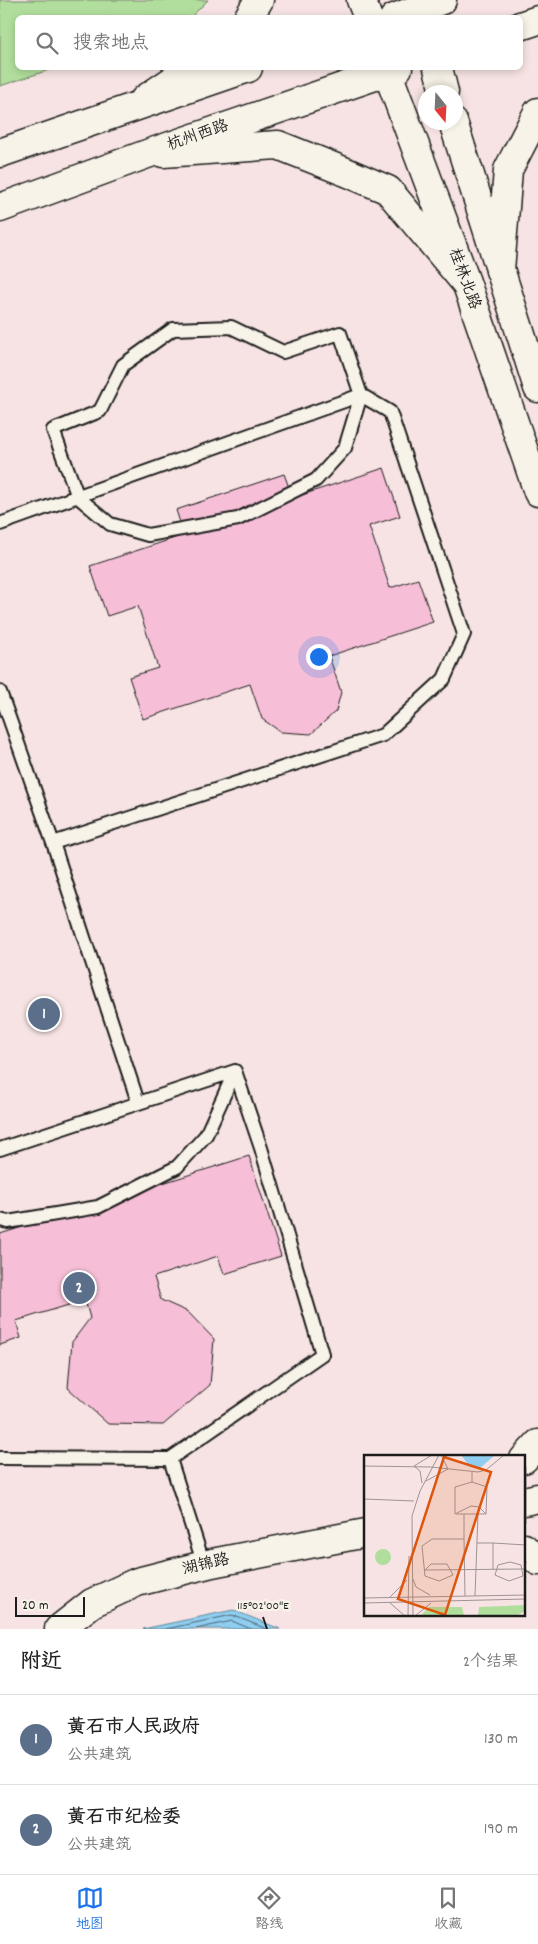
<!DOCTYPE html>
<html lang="zh">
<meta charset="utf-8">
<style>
body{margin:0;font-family:Dekko,"LXGW WenKai TC",sans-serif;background:#f6f6f6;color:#222}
.compass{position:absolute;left:418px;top:85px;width:45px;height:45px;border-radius:50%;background:#fff;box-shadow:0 2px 8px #0003;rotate:162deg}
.scale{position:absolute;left:15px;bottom:12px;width:70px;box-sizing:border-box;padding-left:5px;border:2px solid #1c1c1c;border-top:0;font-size:14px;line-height:18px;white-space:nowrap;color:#1c1c1c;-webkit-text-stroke:4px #f7f3e8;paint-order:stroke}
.you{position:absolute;left:318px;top:656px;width:18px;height:18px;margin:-12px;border:4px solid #fff;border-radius:50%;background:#1a73e8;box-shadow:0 0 0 8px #1a73e833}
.badge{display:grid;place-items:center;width:32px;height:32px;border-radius:50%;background:#1a73e8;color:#fff;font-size:16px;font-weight:700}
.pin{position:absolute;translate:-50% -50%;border:2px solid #fff;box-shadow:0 1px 5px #0006}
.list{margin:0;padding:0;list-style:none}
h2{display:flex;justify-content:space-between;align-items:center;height:65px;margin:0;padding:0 20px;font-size:21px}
h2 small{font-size:16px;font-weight:400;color:#767676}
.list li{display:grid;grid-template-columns:32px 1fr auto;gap:15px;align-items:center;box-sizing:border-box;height:90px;padding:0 20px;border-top:1px solid #e0e0e0}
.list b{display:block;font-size:19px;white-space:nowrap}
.list p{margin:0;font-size:16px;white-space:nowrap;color:#767676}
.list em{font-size:16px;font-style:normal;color:#767676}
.icon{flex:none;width:28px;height:28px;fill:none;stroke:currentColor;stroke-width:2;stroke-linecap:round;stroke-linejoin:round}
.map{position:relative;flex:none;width:538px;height:1629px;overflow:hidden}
.search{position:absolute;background:#fff;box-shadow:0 2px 8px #0003;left:15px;right:15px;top:15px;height:55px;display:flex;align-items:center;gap:12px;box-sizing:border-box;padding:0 18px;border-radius:8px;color:#767676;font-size:19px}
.sheet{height:245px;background:#fff}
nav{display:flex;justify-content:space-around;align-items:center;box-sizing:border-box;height:70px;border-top:1px solid #e0e0e0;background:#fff;font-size:14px;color:#767676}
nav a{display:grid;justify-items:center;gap:2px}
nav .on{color:#1a73e8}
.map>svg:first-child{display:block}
.green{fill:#b1de9d;stroke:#667d5c}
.water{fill:#8fcef0;stroke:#61879b}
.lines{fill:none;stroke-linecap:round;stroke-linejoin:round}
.shore{stroke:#4a6371;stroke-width:1}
.building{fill:#f6bfd7;stroke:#1c1c1c}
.service-casing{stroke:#1c1c1c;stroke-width:16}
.tertiary-casing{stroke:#1c1c1c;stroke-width:31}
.secondary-casing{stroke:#1c1c1c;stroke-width:31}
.primary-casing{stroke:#1c1c1c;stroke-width:31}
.service{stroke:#f7f3e8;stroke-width:12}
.tertiary{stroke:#f7f3e8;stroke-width:28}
.secondary{stroke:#f7f3e8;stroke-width:28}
.primary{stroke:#f7f3e8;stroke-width:28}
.ticks{fill:none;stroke:#1c1c1c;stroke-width:2}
.labels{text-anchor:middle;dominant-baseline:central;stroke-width:5;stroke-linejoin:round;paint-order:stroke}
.street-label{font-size:16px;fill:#1c1c1c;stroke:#f7f3e8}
.inset-road{fill:none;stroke:#9f9393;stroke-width:1}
.view{fill:#de560d;fill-opacity:0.15;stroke:#de560d;stroke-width:2.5}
.inset-edge{fill:none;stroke:#1c1c1c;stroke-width:2.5}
.ticks-label{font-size:12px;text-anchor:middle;fill:#1c1c1c;stroke:#f7f3e8;stroke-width:5;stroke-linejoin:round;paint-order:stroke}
</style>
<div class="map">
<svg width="538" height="1629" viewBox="0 0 538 1629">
<rect width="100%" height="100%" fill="#f7e3e3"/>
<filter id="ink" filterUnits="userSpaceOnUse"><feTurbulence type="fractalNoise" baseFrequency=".02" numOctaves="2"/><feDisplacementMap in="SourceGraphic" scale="10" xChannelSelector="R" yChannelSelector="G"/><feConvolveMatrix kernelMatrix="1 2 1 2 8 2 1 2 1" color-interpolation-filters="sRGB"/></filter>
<g filter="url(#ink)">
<path class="green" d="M0,0h208l-17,17 -173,1v50h37l-55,18z"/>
<path class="water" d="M233,1610l47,19h-137z"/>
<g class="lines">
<path class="shore" d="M166,1629l66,-14 35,14
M196,1629l36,-8 19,8"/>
</g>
<path class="building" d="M384,468l16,48 -31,10 21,62 28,-9 15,43 -104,34 12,36 -5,19 -25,23 -30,-2 -19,-13 -12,-35 -107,35 -14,-42 29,-9 -20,-62 -31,10 -17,-50 94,-31 -8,-25 108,-36 9,24z
M249,1156l32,100 -57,18 -6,-18 -64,21 7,23 27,12 26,27 -4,46 -47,40 -55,-1 -40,-36 4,-46 18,-24 -5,-18 -69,21 5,17 -21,7v-111z"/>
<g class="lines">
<defs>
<path id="service" d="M231,327l52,25 57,-19 21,62 -16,53 -29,32 -78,39 -90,16 -38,-11 -32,-27 -25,-67 47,-19 23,-46 50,-36z
M0,524l361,-129
M0,692l53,151 330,-108 61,-56 20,-45 -74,-222 -29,-17
M53,843l85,259
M0,1149l235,-78
M0,1220l8,2 90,-15 79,-40 29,-32 29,-64
M0,1458l170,1
M204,1565l-34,-106 152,-105 -61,-206 -26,-77"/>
<path id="tertiary" d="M524,1459l14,-15
M524,1501l14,-3
M524,1548l14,13
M59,1629l33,-26 45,-21 75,-19 154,-30"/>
<path id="secondary" d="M248,18l11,-18
M145,99l46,-31
M163,153l115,-8 68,27 42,18 76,91
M500,270l8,-100 30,-58"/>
<path id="primary" d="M361,0l7,18
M394,18l48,-18
M520,26l18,-6
M386,68l80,214 72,210
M438,68l6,24
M453,122l85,266
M0,153l248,-85
M0,208l147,-54 251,-86"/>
</defs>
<use href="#service" class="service-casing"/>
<use href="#tertiary" class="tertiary-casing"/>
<use href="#secondary" class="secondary-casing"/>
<use href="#primary" class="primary-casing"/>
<use href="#service" class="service"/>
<use href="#tertiary" class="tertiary"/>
<use href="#secondary" class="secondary"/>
<use href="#primary" class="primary"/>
</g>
</g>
<path class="ticks" d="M263,1617l4,12"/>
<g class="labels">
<g class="street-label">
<text transform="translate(198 136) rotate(-19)">杭州西路</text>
<text transform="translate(464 279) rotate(70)">桂林北路</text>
<text transform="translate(206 1565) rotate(-13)">湖锦路</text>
</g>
</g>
<g transform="translate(364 1455)">
<rect width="161" height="161" fill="#f7e3e3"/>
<path d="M11 102a8 8 0 1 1 16 0a8 8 0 1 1-16 0ZM161,150v6l-9,5h-38l1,-9zM65,152h33l2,9h-44z" fill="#b1de9d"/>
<path d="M97,0h34l-15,13 -10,-1z" fill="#8fcef0"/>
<path class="inset-road" d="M0,11l67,1 47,5 8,-2 18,-15M50,11l18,-11M50,11l6,5 2,12M162,12v57M62,26l22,-12 -7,-14M108,27l15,5 -1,27M0,44l50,2M91,59v-27l17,-5v-10M91,59l16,-8 8,1 7,7M92,59h30M100,59v25M113,88h16v26M129,88l33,2M146,107l11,3 2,11 -14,5 -14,-6 3,-10zM61,115l6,-6h16l6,11 -14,6 -14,-5 -3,-30 10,-7h32l1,57M61,115l100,-1 1,-8M49,124l3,8 14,8M111,141l3,-82M26,142l17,-17M0,143l162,-3M0,148l162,-4M26,148l15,13M44,161l1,-60M49,161l-1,-100 8,-25 19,-36M51,161l16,-13"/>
<path class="view" d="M80,2l47,15 -46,143 -47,-16z"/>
<rect width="161" height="161" class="inset-edge"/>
</g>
<g class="ticks-label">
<text x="263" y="1609">115°02'00"E</text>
</g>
</svg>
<svg class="compass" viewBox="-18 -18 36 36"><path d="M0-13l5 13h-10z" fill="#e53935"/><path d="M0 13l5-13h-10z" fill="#767676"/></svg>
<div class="scale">20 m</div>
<div class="you"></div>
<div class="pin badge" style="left:44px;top:1014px;background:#5c6f8a">1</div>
<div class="pin badge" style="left:79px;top:1288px;background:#5c6f8a">2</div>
<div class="search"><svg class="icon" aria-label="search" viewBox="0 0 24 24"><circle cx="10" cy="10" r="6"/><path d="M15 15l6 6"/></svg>搜索地点</div>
</div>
<section class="sheet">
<h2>附近<small>2个结果</small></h2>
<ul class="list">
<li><span class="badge" style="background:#5c6f8a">1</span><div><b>黄石市人民政府</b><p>公共建筑</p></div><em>130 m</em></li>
<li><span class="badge" style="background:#5c6f8a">2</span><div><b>黄石市纪检委</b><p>公共建筑</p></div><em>190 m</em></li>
</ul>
</section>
<nav>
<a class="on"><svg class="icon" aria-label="map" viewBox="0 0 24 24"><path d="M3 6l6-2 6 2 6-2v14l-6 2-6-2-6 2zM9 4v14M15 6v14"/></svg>地图</a>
<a><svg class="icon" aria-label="directions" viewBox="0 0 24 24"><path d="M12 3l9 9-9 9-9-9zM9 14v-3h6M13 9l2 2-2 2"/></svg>路线</a>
<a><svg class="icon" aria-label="saved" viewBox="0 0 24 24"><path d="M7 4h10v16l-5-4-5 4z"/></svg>收藏</a>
</nav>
